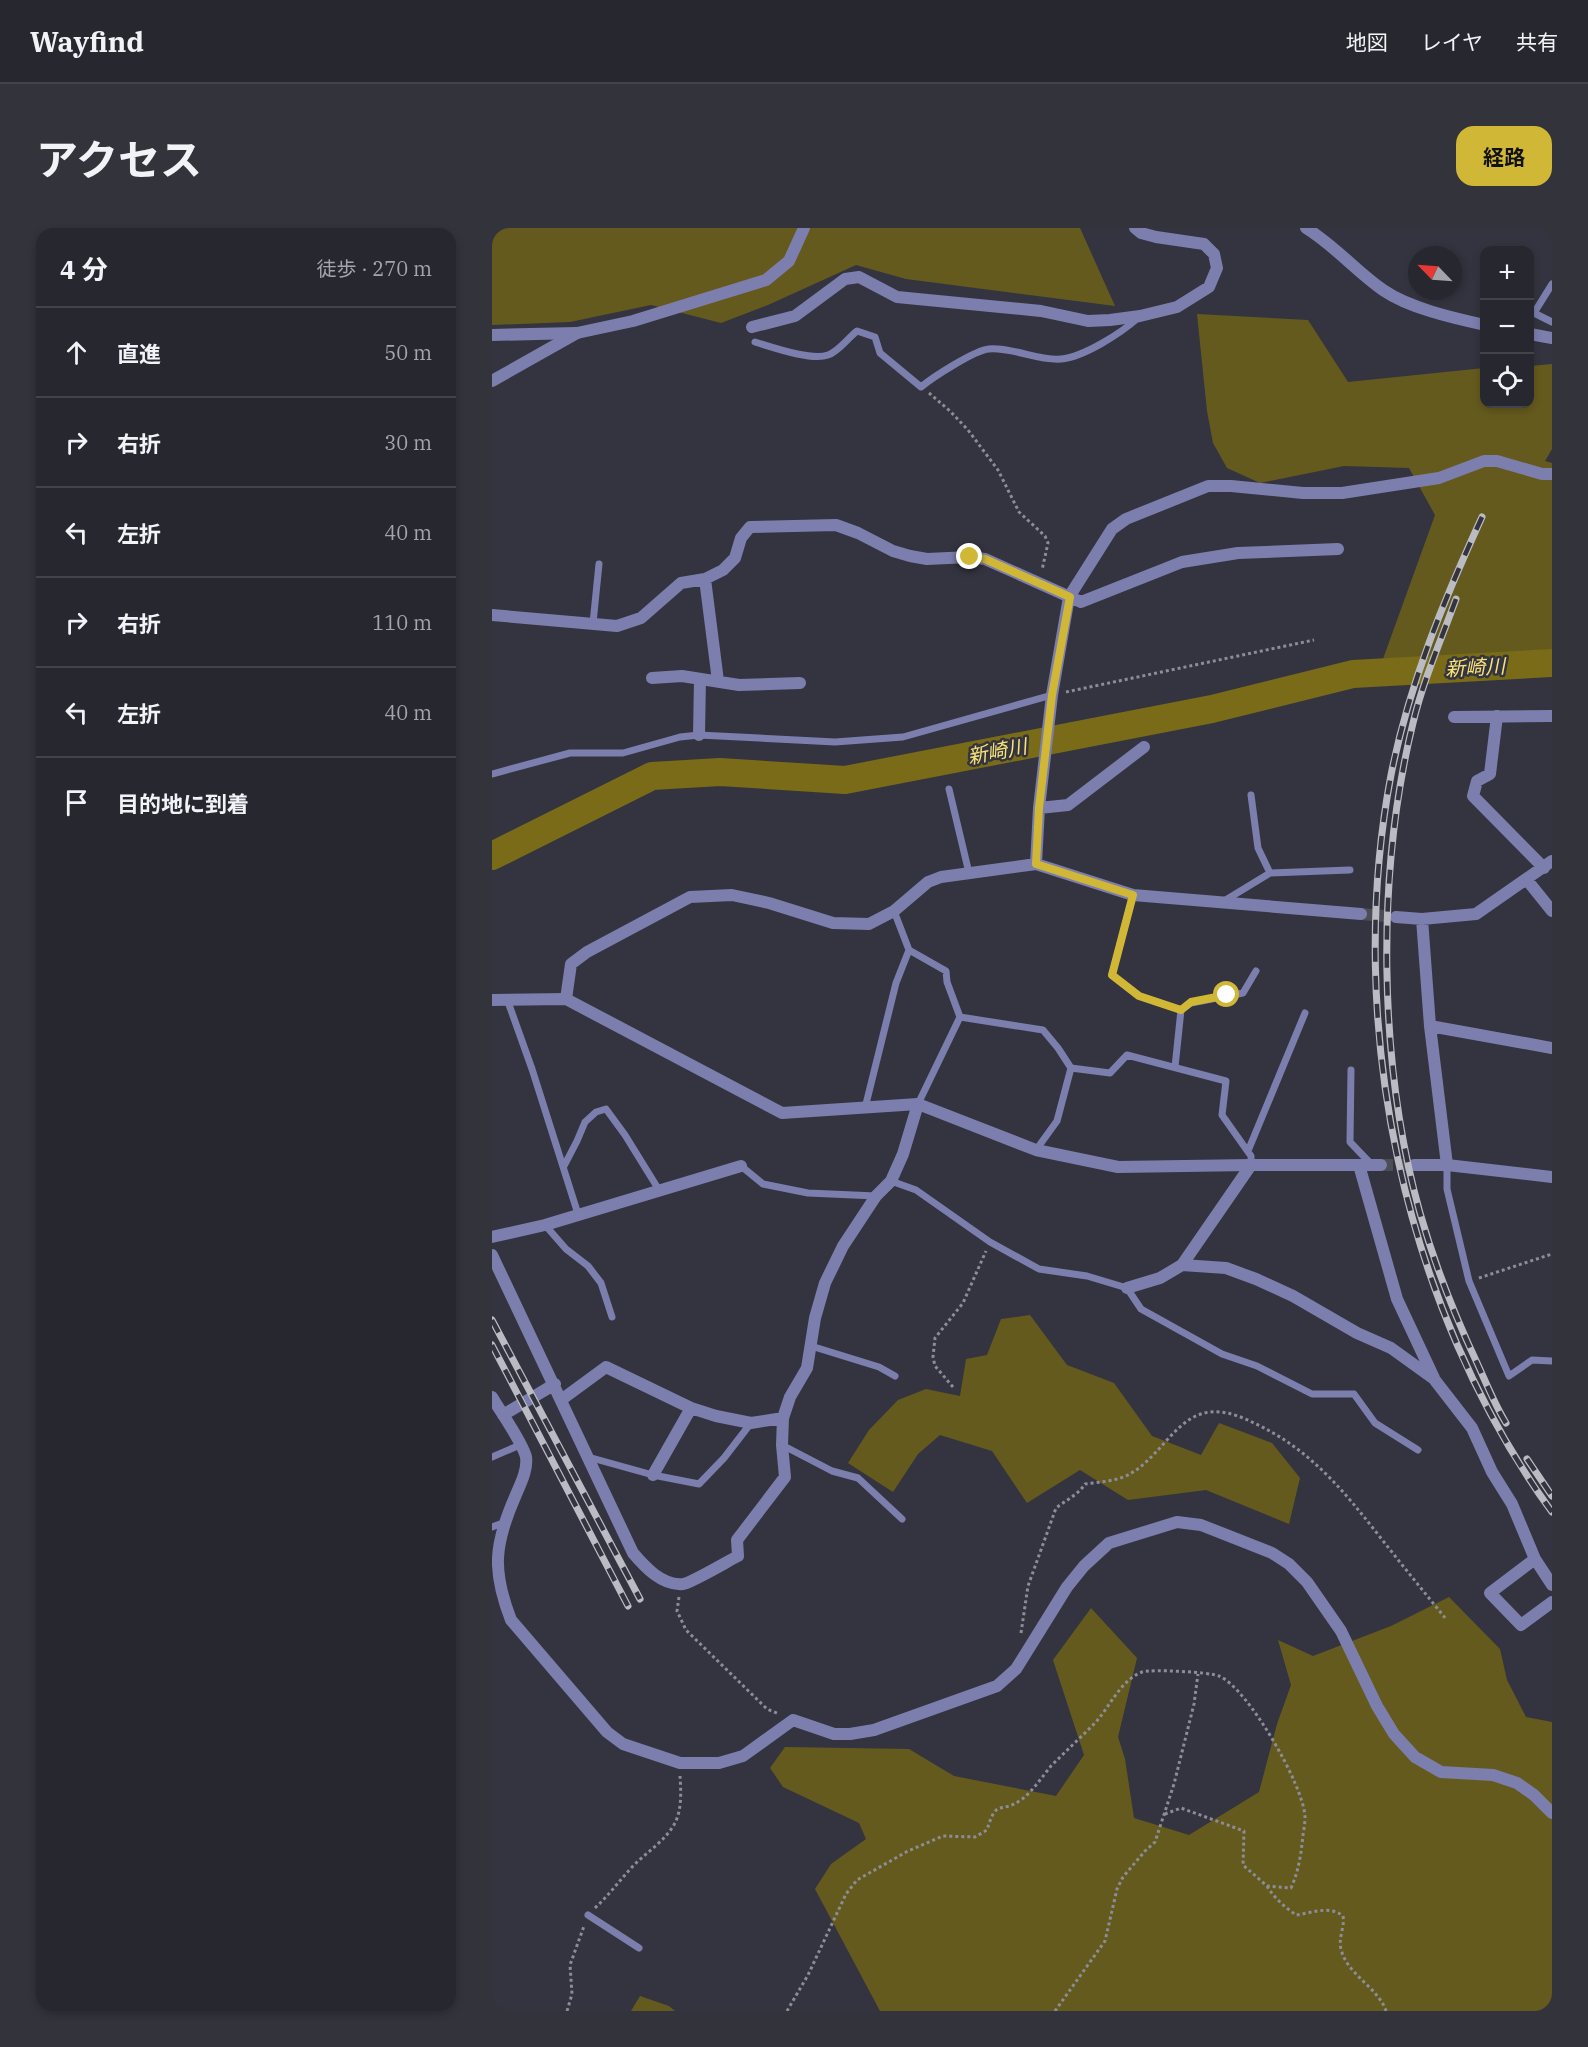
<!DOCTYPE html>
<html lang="ja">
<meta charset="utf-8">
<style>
body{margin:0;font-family:"IBM Plex Serif","Noto Sans JP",serif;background:#32333b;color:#f1f3f6}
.controls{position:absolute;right:18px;top:18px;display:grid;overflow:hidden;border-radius:12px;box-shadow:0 3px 9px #0003}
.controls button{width:54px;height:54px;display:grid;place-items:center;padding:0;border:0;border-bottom:2px solid #42444b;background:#26272f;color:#f1f3f6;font:30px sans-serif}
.compass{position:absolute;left:916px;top:18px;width:54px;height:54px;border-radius:50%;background:#26272f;box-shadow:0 3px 9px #0003;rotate:295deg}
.stop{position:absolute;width:18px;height:18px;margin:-14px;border:4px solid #d0b736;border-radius:50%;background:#fff}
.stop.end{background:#d0b736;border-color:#fff;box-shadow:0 2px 6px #0008}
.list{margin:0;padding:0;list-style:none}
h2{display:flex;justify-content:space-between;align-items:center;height:78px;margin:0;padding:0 24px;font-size:26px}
h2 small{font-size:20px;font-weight:400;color:#a4a5aa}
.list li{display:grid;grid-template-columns:39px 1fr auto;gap:18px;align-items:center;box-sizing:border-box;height:90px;padding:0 24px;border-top:2px solid #42444b}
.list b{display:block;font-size:22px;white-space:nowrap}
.list em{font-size:20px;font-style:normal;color:#a4a5aa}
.icon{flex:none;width:33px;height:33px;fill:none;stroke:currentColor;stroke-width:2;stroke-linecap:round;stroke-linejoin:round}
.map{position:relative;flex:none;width:1060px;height:1783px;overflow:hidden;border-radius:18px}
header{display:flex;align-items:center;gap:36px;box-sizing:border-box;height:84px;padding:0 30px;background:#26272f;border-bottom:2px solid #42444b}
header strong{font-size:28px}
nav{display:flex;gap:33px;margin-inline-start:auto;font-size:21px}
.intro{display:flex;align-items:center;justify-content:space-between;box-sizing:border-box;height:144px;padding:0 36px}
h1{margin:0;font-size:42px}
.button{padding:15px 27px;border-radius:18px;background:#d0b736;color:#111;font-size:21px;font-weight:700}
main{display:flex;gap:36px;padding:0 36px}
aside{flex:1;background:#26272f;border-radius:18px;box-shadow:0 3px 9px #0003}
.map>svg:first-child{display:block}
.green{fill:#655a1e}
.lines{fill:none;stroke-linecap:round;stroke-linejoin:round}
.river{stroke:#7a6b18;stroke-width:28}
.minor-tunnel{stroke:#4c4d57;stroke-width:12;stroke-dasharray:12 6;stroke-linecap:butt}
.tertiary-tunnel{stroke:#4c4d57;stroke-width:12;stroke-dasharray:12 6;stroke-linecap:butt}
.path{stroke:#8c8d96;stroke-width:3;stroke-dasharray:3 3;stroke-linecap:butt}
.service{stroke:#7c7eae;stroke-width:7}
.minor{stroke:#7c7eae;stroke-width:12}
.tertiary{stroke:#7c7eae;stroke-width:12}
.rail-casing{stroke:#bbbbc3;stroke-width:7}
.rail{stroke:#33343f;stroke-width:4.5;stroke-dasharray:14;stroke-linecap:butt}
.route{stroke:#d0b736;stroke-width:8}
.labels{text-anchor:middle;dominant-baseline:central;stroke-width:5;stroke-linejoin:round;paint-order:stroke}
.water-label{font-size:20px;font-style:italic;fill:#f9e378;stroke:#33343f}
</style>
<header>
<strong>Wayfind</strong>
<nav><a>地図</a><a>レイヤ</a><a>共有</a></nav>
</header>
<div class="intro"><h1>アクセス</h1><a class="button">経路</a></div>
<main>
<aside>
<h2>4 分<small>徒歩 · 270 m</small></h2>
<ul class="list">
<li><svg class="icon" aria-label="ahead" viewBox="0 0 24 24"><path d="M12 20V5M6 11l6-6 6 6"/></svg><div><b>直進</b></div><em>50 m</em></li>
<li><svg class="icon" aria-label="right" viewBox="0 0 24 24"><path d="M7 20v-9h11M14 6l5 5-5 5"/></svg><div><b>右折</b></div><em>30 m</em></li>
<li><svg class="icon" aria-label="left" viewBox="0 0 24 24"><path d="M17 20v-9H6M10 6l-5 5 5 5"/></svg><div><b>左折</b></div><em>40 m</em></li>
<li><svg class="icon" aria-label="right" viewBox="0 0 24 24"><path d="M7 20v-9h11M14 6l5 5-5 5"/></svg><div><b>右折</b></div><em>110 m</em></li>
<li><svg class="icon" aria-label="left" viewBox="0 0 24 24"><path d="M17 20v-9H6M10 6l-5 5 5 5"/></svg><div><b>左折</b></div><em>40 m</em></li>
<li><svg class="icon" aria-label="arrive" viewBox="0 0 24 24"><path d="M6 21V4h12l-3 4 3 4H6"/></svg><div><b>目的地に到着</b></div></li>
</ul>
</aside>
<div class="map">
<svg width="1060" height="1783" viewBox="0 0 1060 1783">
<rect width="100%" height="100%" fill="#33343f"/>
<path class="green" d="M0,0h588l35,78 -209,-27 -50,-14 -88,40 -47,18 -70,-18 -81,17 -78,3z
M705,86l111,6 40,62 136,-14 1,36h45v-38l22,-2v85l-7,12 7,2v189l-169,7 52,-144 -26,-47 -65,-2 -84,17 -33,-15 -14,-25 -6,-32z
M538,1087l37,50 47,18 38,53 49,19 18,-32 53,20 28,35 -11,46 -83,-34 -78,10 -48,-30 -53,33 -35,-52 -52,-16 -22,19 -25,38 -45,-29 21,-33 29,-30 28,-11 34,7 6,-37 21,-4 14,-36z
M957,1369l51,52 7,31 19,37 26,5v289h-672l-65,-122 16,-25 35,-25 -7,-16 -76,-36 -13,-19 15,-21 124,2 45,27 102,20 28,-41 -31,-95 38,-52 46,50 -19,79 7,22 9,59 55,17 70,-43 18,-68 14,-39 -13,-45 35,16 78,-30z
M148,1768l29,10 6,5h-44z"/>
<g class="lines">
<path class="river" d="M0,628l160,-80 68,-4 125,8 367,-71 141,-35 199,-11"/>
<path class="minor-tunnel" d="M869,686l35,3"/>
<path class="tertiary-tunnel" d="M889,937h33"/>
<path class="path" d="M437,165l21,18 18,19 30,40 21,42 26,24 3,7 -6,27
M574,464l248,-52
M987,1050l73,-24
M461,1159l-18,-21 -2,-9 2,-19 28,-35 23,-52
M187,1369l-2,14 9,19 81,79 12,5
M529,1405l7,-47 28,-78c10,-8 22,-13 29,-24 15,-2 35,-3 48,-12 25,-15 42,-50 68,-58 18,-6 37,1 53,9 56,26 89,67 126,114 22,28 44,55 66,82
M775,1658c7,12 18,21 29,29 16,-2 33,-10 47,1 2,11 -5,22 -2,33 6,26 37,38 45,62
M103,1680c14,-13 25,-28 38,-42 14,-14 33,-26 42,-43 7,-14 6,-32 5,-47
M75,1783l5,-17 -2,-29 14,-39
M295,1783l21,-36 38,-81 11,-14 51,-29 35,-15 32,1 12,-7c10,-33 12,-15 34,-30 11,-8 21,-23 30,-34 14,-14 28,-27 42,-41 17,-17 26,-44 49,-53 10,-3 67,0 77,4 29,12 85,110 86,141 0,6 -1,12 -2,18 -2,19 -4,35 -12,53l-24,-2 -24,-21 1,-34 -63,-23 -16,6
M563,1783l50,-70 12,-52 6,-12 22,-26 10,-9 19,-58 20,-80 4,-30"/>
<path class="service" d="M1060,56l-18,29 18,9
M263,114c17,5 56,19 73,13 10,-3 20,-17 29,-24l18,6 5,16 41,34c12,-10 54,-37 68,-38 24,-2 49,12 72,10 23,-2 60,-26 77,-41
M101,395l6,-59
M0,546l78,-21h53l57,-16 19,-2 136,7 68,-5 149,-42
M457,561l20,84
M759,567l7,53 12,25
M641,667l-21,80 27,21 42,14 -6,57
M732,673l46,-28 80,-3
M402,683l15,39 37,21 1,11 13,35 -42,87
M15,771l25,70 46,145
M689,782l10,-7 52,-10 13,-22
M468,789l83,13 15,18 13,20 -14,53 -21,29
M579,840l39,5 17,-18 99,26 -4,34 29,41v9
M859,842l-1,72 22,23
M373,880l31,-125 13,-33
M756,923l57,-138
M955,937v24l22,92 40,95 23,-16 20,1
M72,938l13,-25 8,-19 11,-10 10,-3 19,26 34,55
M249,938l22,18 45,9 68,3
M399,953l25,9 74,52 49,27 48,7 40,12 14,21 81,45 35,12 55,28h42l21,29 43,27
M53,997l21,24 22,17 13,17 11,34
M319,1118l68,21 16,9
M290,1217l50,26 26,7 44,41
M0,1229l28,-12
M96,1229l65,18 46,9 25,-26 27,-35
M0,1299l11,-4
M96,1687l51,33"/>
<path class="minor" d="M814,0c29,18 50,43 77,62 26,18 70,28 102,35
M260,99l43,-11 50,-37 14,-2 38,20 144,14 47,10 22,-1 30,-4 37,-9 32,-20 8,-19 -3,-14 -10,-10 -48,-7 -15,-4 -6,-5
M1038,106l22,4
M0,107l85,-2
M213,351l13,102
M0,387l125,11 24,-8 40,-35 24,-4 18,-9 12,-12 6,-20 9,-11 86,-2 22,8 35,18 17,5 17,3 43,-2 15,2 96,43 101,-40 56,-9 100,-4
M160,450l30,-2 57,9 61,-2
M1005,488l-7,58 -13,7 -4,15 71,72
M962,489l98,-1
M207,507l1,-56
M547,580l29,-3 76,-58
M544,636l3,-56 13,-113 17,-98 43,-68 14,-10 82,-33h23l72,7h39l97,-15 45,-17h13l45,13h10
M1035,652l25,31
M904,689l26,2 54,-5 76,-53
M930,691l8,107 17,139
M74,771l5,-35 16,-12 103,-55 42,-2 37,8 64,20 36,1 25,-13 34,-29 13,-5 95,-13 97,31 228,19
M938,798l122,22
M867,937l38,134 37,79
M0,1009l53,-12 196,-59
M0,1027l141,298c12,14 29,33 50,31 8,-1 45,-23 55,-28l-1,-16 48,-63 -3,-32 1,-27 7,-21 17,-29 8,-50 10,-35 18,-37 33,-50 15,-15 12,-27 15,-50
M690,1037l44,3 30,11 37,17 64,37 34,15 43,31 38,49 20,44 20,32 23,55 17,26
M635,1060l33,-10 22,-13 69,-100
M0,1169c8,14 31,46 34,60 2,13 -6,28 -11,40 -21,48 -23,74 -4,123l96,112 16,12 57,19h39l24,-7 50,-36 41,14h16l24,-4 123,-44 19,-17 51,-82 17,-21 25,-23 68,-21 24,3 71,28 17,11 18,18 34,49 36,75 17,28 21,23 26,15 52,3 24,8 17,12 18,18
M69,1172l45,-33 85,41 25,8 35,7 32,-5
M11,1187l52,-31
M161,1247l38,-67
M1043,1331l-45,34 31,32 31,-23"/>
<path class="tertiary" d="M0,153l85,-48 56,-12 133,-41 23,-19 15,-33
M0,772l74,-1 216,114 136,-9 118,46 82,17 133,-2h130
M922,937h33l105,12"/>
<defs>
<path id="rail" d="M990,289c-38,83 -73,167 -91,258 -47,248 12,532 161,737
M964,371c-15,41 -33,82 -43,124 -37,151 -35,340 7,490 15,53 35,103 58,152 9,20 17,40 28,58
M0,1092l148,279
M0,1117l136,261
M1035,1231l25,37"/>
</defs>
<use href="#rail" class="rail-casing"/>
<use href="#rail" class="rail"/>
</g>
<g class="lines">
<path class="route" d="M478,329l15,2 85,38 -18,98 -13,113 -3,56 97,31 -21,80 27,21 42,14 10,-8 36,-7"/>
</g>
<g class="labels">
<g class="water-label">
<text transform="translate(983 439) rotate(-3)">新崎川</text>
<text transform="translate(505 523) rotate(-11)">新崎川</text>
</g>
</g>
</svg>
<div class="controls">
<button>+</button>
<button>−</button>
<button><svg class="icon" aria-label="locate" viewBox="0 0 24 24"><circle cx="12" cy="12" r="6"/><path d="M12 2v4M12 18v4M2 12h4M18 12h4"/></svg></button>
</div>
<svg class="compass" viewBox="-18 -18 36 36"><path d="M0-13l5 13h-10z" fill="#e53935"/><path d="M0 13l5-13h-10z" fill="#a4a5aa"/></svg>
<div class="stop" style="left:735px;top:767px"></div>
<div class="stop end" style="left:478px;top:329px"></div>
</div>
</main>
